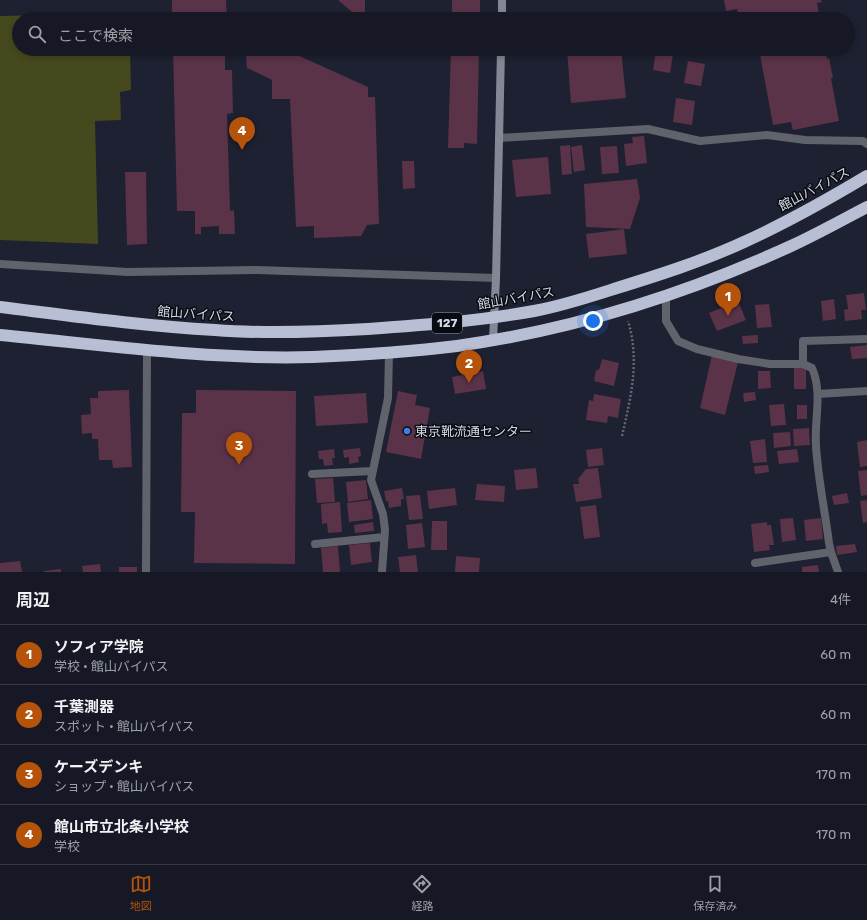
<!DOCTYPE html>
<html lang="ja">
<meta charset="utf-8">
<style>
body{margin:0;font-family:Rubik,"Noto Sans JP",sans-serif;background:#232632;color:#f1f3f6}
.you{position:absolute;left:593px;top:321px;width:14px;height:14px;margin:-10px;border:3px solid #fff;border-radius:50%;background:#1a73e8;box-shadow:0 0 0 6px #1a73e833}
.badge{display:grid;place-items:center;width:26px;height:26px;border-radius:50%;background:#b45309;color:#fff;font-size:13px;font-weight:700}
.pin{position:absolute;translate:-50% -33px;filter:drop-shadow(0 1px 2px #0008)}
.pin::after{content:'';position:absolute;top:21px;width:14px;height:12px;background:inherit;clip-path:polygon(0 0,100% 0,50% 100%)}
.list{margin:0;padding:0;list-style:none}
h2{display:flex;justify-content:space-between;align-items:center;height:52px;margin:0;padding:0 16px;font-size:17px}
h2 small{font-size:13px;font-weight:400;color:#9ea0a7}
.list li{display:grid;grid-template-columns:26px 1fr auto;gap:12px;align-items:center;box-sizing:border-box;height:60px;padding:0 16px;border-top:1px solid #353842}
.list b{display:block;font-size:15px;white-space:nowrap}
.list p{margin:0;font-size:13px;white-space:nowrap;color:#9ea0a7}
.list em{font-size:13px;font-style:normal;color:#9ea0a7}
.icon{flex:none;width:22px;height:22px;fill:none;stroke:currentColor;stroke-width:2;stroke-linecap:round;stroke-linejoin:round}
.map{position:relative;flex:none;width:867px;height:572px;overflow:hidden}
.search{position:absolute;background:#161925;box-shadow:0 2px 6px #0003;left:12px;right:12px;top:12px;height:44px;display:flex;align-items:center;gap:10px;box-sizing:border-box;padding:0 14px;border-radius:22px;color:#9ea0a7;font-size:15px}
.sheet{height:292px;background:#161925}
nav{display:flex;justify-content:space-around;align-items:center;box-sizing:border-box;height:56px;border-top:1px solid #353842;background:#161925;font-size:11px;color:#9ea0a7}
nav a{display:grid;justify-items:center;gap:2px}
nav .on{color:#b45309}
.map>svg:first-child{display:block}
.green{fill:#46491e}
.building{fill:#5a3349}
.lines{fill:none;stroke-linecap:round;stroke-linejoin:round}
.path{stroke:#656977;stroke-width:2.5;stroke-dasharray:2 2;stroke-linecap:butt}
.lane{stroke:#60636c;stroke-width:8}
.street{stroke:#60636c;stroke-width:8}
.secondary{stroke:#848896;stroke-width:8}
.highway{stroke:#b8bfd4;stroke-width:12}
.shop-dot{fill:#3f7fe0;stroke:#090b12;stroke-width:1.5}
.labels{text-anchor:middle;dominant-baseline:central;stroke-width:3;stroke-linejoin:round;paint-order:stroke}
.shield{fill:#090b12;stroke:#989aa4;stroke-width:1}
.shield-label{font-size:12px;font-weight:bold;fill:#d5d8e3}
.street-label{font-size:13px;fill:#d5d8e3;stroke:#090b12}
.poi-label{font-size:13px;fill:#d5d8e3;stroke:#090b12;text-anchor:start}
</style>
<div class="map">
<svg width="867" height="572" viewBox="0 0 867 572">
<rect width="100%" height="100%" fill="#1d2131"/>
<path class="green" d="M129,13v6h-110v30h111l1,41 -11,2 1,28 -26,1 3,123 -98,-4v-224z"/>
<path class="building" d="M172,0h54l1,19h-55z
M338,0h27v12h-13z
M452,0h28v19h-28z
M724,0h97l1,2 -5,1 3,16h-81l-2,-10 -11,2z
M653,16h23v3h-23z
M618,17l1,2h-13v-1z
M173,49h111l84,38v10h7l4,127 -12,1 -6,11 -47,2v-12l-18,1 -6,-128h-18v-19l-25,-12 -1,-13h-21v15h7l1,43 -6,1 3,97 4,-1 1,24h-16v-8l-18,1v7h-6v-23h-18z
M451,49h28l-2,95 -13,-1v5h-16z
M567,49h54l5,49 -55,5z
M759,49h66l2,10 2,-1 4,20h-2l8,43 -46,9 -2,-8 -18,3z
M656,51l17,3 -3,19 -17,-3z
M688,61l17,3 -4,22 -17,-3z
M676,98l19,3 -3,24 -19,-3z
M644,136l3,27 -21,3 -2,-22 9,-1 -1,-6z
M570,145l2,29 -10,1 -2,-29z
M582,145l3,25 -11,2 -3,-25z
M617,146l2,27 -17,1 -2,-27z
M548,157l3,37 -35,3 -4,-37z
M402,161h12l1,27 -12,1z
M125,172h21l1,72 -20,1z
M637,179l3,19 -10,31 -44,-2 -2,-43z
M624,229l3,25 -38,4 -3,-24z
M864,293l2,17h-5l1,9 -17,2 -1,-11 4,-1 -2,-14z
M834,299l2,20 -13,2 -2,-20z
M738,301l8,19 -29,11 -8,-18z
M769,304l3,23 -15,1 -2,-23z
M758,335v8l-15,1 -1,-8z
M867,345v13l-15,1 -2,-12z
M712,355l26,7 -13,53 -25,-7z
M602,359l17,4 -5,23 -20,-5 2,-11h3z
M794,368h12v21h-12z
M483,371l3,18 -31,5 -3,-17z
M758,371h12l1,17 -13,1z
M129,390l3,77 -19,1 -1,-8h-13l-1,-21h-6v-6l-10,1 -1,-19 10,-1 -1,-16h8v-7z
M196,390l100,1 -1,173 -101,-1 1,-51h-14l1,-99h14z
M398,391l19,4 -2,10 15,3 -9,51 -35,-7z
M755,392l1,8 -12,2 -1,-9z
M366,393l2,30 -52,3 -2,-30z
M594,394l27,5 -3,19 -10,-2 -1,7 -21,-3 3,-20 4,1z
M784,404l2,21 -15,1 -2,-21z
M797,405h10v14h-10z
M809,428l1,17 -16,1 -1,-17z
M790,432l1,14 -17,2 -1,-15z
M765,439l2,23 -14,1 -3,-22z
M867,440v26l-7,1 -3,-25z
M360,448l1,8 -3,1 1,5 -10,2v-7l-5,1 -1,-8z
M602,448l2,17 -16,2 -2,-17z
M334,449l1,9h-3l1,7 -9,1 -1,-7h-4l-1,-8z
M797,449l2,13 -20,2 -2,-13z
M768,465l1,7 -14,2 -1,-8z
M536,468l2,20 -22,2 -2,-20z
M598,468l4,30 -26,4 -3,-18h6l-1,-5 8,-10z
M867,470v25l-6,1 -3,-25z
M333,478l2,24 -18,1 -2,-24z
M366,480l2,19 -20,3 -2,-20z
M477,484l28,2 -1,16 -29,-2z
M402,488l2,11h-3v7l-12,2 -1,-7h-2l-2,-10z
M455,488l2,17 -28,4 -2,-18z
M847,493l2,10 -15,2 -2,-9z
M420,495l3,24 -14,1 -3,-24z
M371,500l2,19 -24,3 -2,-19z
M867,500v22l-4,1 -3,-22z
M340,502l2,30 -14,1 -1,-10 -5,1 -1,-20z
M596,505l4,32 -16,2 -4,-32z
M793,518l3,22 -14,2 -2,-23z
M821,518l2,21 -17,2 -2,-21z
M432,521h15v29h-16z
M373,522l1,9 -19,2 -1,-8z
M767,522v3h4l3,20h-5l1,5 -16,2 -3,-28z
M422,523l3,24 -17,2 -2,-24z
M370,543l2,19 -21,3 -2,-20z
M855,544l2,8 -20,3 -1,-9z
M338,546l2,26h-17l-2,-24z
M416,555l2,17h-18l-2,-15z
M456,556l24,2 -1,14h-24z
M20,561l2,11h-22v-9z
M100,564l1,8h-18l-1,-6z
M818,565l1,7h-17v-5z
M119,567h18v5h-18z
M61,569v3h-17v-1z"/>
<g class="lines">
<path class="path" d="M622,436c9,-39 18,-76 6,-115"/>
<path class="lane" d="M666,295v26l12,20 19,8 41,10 32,5h33l9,4c11,25 2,52 4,78 2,33 9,65 13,97l2,9 7,20
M755,563l76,-11"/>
<path class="street" d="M499,138l149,-9 52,12 67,-6 38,5 58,1 4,3
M0,264l128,8 129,-2 239,8
M803,364v-23l64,-2
M818,394l49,-3
M312,474l60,-3
M315,544l69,-7
M146,572l1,-222
M382,572l3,-42 -2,-16 -12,-34 17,-82 1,-45"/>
<path class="secondary" d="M502,19v-19
M493,340l3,-62 5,-229"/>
<path class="highway" d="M0,307c72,9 143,19 215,23 51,4 102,2 153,-1 56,-4 111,-8 166,-18 28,-5 55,-14 83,-23 42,-13 86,-27 127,-46 42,-19 83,-42 123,-66
M0,335c104,10 209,25 313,22 48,-2 96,-5 144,-11 114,-16 229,-52 334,-100 26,-12 51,-26 76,-39"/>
</g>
<circle class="shop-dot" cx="407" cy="431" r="4"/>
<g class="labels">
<rect class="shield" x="432" y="313" width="30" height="20" rx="3"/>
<g class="shield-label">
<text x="447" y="323">127</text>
</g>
<g class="street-label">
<text transform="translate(814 189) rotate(-28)">館山バイパス</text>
<text transform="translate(516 298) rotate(-10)">館山バイパス</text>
<text transform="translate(196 314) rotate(4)">館山バイパス</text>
</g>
<g class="poi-label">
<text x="415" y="431">東京靴流通センター</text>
</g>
</g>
</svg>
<div class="you"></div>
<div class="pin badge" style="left:728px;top:316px">1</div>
<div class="pin badge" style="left:469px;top:383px">2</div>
<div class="pin badge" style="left:239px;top:465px">3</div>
<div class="pin badge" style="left:242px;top:150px">4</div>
<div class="search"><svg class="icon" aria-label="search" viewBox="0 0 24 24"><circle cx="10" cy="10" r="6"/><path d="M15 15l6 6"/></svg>ここで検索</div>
</div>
<section class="sheet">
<h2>周辺<small>4件</small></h2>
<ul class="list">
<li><span class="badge">1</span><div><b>ソフィア学院</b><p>学校 · 館山バイパス</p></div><em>60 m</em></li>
<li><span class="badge">2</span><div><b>千葉測器</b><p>スポット · 館山バイパス</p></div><em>60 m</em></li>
<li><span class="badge">3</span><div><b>ケーズデンキ</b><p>ショップ · 館山バイパス</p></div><em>170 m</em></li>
<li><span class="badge">4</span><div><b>館山市立北条小学校</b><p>学校</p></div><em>170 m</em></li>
</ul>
</section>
<nav>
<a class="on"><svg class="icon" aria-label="map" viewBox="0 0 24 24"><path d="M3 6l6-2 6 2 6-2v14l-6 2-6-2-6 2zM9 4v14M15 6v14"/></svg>地図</a>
<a><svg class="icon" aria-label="directions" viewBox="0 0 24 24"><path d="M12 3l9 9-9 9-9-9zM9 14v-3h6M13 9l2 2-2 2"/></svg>経路</a>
<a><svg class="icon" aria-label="saved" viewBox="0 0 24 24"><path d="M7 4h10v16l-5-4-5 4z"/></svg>保存済み</a>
</nav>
